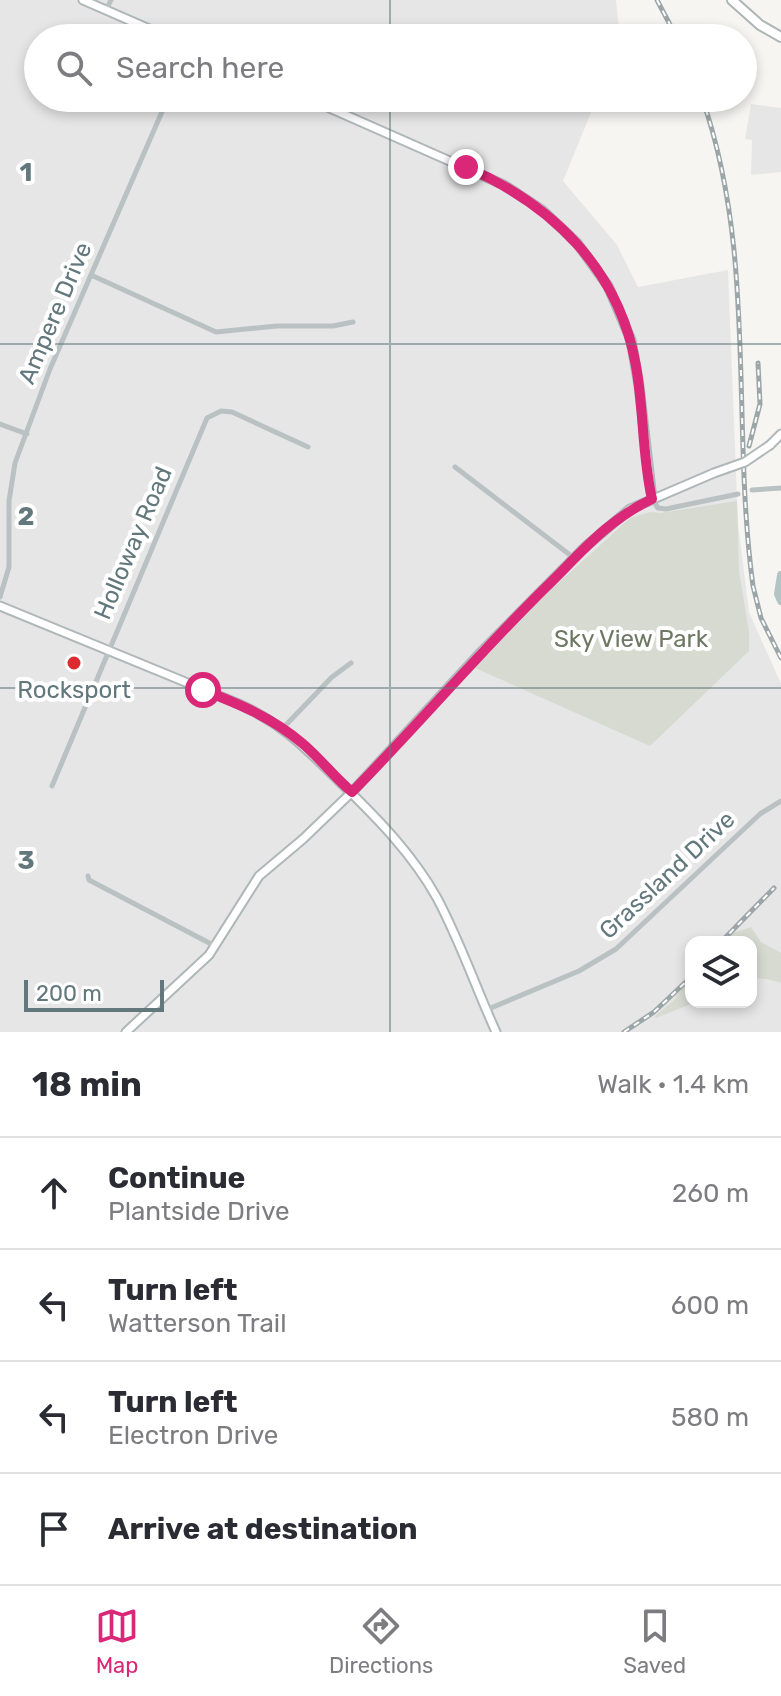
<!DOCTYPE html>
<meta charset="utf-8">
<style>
body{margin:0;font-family:Rubik,sans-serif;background:#f2f2f3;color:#2b2b33}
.controls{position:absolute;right:24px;bottom:24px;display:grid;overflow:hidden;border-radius:16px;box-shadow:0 4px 12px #0003}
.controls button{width:72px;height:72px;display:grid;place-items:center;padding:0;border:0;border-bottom:2px solid #e1e1e2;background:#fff;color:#2b2b33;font:40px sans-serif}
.scale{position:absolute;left:24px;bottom:20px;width:140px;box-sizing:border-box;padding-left:8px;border:4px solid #62787c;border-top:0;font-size:22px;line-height:28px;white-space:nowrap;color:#62787c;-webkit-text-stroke:6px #fff;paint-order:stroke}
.stop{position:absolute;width:24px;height:24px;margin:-18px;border:6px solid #db2777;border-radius:50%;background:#fff}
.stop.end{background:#db2777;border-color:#fff;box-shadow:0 2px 8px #0008}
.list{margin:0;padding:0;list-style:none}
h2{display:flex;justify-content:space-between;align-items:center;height:104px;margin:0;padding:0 32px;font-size:34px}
h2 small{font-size:26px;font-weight:400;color:#7c7c81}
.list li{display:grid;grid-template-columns:52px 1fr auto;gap:24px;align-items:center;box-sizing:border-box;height:112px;padding:0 32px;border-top:2px solid #e1e1e2}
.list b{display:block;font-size:30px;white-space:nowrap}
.list p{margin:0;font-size:26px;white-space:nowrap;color:#7c7c81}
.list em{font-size:26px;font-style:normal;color:#7c7c81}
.icon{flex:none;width:44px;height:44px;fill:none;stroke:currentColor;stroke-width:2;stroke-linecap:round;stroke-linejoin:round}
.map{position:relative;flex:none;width:781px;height:1032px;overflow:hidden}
.search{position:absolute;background:#fff;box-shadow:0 4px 12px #0003;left:24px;right:24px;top:24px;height:88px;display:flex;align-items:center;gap:20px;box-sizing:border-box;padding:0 28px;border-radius:44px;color:#7c7c81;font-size:30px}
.sheet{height:552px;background:#fff}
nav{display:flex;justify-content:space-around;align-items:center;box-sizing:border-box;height:112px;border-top:2px solid #e1e1e2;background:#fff;font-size:22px;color:#7c7c81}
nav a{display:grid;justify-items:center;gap:4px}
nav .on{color:#db2777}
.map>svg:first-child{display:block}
.built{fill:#e6e6e6;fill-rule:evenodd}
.green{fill:#d7dad1}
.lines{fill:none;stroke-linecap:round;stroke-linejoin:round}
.river{stroke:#b3c4c4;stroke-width:8}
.secondary-casing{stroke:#afb7b9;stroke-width:11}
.primary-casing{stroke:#aeb5b7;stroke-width:12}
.street{stroke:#bac1c2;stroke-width:5}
.secondary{stroke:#fff;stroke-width:7}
.primary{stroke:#fff;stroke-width:8}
.rail-casing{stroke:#9ca6a9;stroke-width:5}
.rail{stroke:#fff;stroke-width:2;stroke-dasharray:6;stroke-linecap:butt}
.secondary-bridge-casing{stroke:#afb7b9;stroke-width:11;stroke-linecap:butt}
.secondary-bridge{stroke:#fff;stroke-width:7}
.route{stroke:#db2777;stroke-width:10}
.grid{fill:none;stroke:#62787c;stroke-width:2;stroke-opacity:0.55}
.poi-dot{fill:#dc2c30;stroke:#fff;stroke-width:3}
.labels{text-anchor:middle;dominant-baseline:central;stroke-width:8;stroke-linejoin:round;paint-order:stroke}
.street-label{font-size:24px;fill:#62787c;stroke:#fff}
.park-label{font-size:24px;fill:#6e7964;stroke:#fff}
.poi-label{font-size:24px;fill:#62787c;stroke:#fff}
.grid-label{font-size:26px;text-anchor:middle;font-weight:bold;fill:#62787c;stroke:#fff;stroke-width:8;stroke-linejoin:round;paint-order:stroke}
</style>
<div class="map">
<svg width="781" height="1032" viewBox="0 0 781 1032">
<rect width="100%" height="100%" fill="#f6f5f2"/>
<path class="built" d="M0,0h616l4,38h-582v60h559l-34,83 54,64 21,42 90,-17 10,254 11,88 32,72v348h-781zM691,942h60v60h-60z
M751,104l30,4v64l-30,3 1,-35 -7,-1z"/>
<path class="green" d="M737,501l2,70 10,61v19l-99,95 -175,-78 70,-73 85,-77 20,-6 10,1z
M751,927l10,15 20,11v30l-14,-4 -16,-1v-36h-28l10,-9z
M691,974v28h5l-40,16 -1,-2 19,-16z"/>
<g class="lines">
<path class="river" d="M781,575l-3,19 3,7"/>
<defs>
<path id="secondary" d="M83,0l87,38
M307,98l197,87 38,25 35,33 31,43 23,54 8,46 13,113
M770,445l11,-11
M0,606l239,98c48,22 69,47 105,82 35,34 69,69 93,112 23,43 39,90 59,134
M126,1032l83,-77 50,-79 44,-37 49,-47 130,-141 103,-104 45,-38 84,-36"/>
<path id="primary" d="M732,0l28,25 21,12"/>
</defs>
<use href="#secondary" class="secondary-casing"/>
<use href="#primary" class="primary-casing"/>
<path class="street" d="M106,10l5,-10
M91,275l125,57 61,-6h56l20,-4
M0,424l27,10
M455,467l119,91
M752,490l29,-2
M652,499l6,9 8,1 72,-15
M0,597l9,-30v-66l6,-38 35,-94 118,-271
M283,728l49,-51 19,-14
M52,786l155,-368 14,-7 11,1 76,35
M88,876l1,4 126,66
M486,1010l93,-39 37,-22 144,-135 21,-13"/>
<use href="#secondary" class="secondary"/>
<use href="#primary" class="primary"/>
<defs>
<path id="rail" d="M657,0l20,38
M702,98c55,157 29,326 51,488l8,32 20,40
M749,446l11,-42 -2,-41
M721,942l53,-54
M624,1032l30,-20 37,-35"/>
</defs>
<use href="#rail" class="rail-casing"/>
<use href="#rail" class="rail"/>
<defs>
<path id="secondary-bridge" d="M714,473l31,-11 25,-17"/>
</defs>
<use href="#secondary-bridge" class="secondary-bridge-casing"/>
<use href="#secondary-bridge" class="secondary-bridge"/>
</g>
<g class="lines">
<path class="route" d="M203,690c36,14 70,28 99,53 18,15 32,34 50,49 66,-67 126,-138 193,-204 36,-35 61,-67 107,-89 -10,-43 -8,-89 -16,-133 -17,-97 -83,-161 -170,-199"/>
</g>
<path class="grid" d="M390,0v38M390,98v934M0,344h781M0,688h781"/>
<circle class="poi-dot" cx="74" cy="663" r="8"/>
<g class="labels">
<g class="street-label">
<text transform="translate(55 313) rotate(-67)">Ampere Drive</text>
<text transform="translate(133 543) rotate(-67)">Holloway Road</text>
<text transform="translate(667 875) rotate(-43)">Grassland Drive</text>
</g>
<g class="park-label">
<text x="631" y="639">Sky View Park</text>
</g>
<g class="poi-label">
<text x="74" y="690">Rocksport</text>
</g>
</g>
<g class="grid-label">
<text x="26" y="181">1</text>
<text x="26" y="525">2</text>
<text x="26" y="869">3</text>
</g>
</svg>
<div class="controls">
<button><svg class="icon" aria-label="layers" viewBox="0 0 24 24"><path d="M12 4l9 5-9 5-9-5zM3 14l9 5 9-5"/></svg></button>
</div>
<div class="scale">200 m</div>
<div class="stop" style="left:203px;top:690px"></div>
<div class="stop end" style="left:466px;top:167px"></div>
<div class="search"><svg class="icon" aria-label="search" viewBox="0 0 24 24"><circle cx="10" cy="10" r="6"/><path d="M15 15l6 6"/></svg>Search here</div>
</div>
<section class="sheet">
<h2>18 min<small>Walk · 1.4 km</small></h2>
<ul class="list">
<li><svg class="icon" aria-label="ahead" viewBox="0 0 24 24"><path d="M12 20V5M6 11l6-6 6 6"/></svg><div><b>Continue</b><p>Plantside Drive</p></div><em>260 m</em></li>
<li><svg class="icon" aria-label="left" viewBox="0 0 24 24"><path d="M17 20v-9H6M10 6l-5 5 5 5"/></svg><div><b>Turn left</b><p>Watterson Trail</p></div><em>600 m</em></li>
<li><svg class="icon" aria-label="left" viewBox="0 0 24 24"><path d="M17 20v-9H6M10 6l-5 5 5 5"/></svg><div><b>Turn left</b><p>Electron Drive</p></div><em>580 m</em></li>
<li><svg class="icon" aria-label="arrive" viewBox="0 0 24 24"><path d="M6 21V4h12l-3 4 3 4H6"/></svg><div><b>Arrive at destination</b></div></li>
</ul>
</section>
<nav>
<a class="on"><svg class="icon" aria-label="map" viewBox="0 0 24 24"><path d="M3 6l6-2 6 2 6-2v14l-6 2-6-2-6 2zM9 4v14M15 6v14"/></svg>Map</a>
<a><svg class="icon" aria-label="directions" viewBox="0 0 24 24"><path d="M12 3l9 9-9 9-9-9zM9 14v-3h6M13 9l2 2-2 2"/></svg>Directions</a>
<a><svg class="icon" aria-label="saved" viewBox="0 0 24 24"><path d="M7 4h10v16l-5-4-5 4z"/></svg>Saved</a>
</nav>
